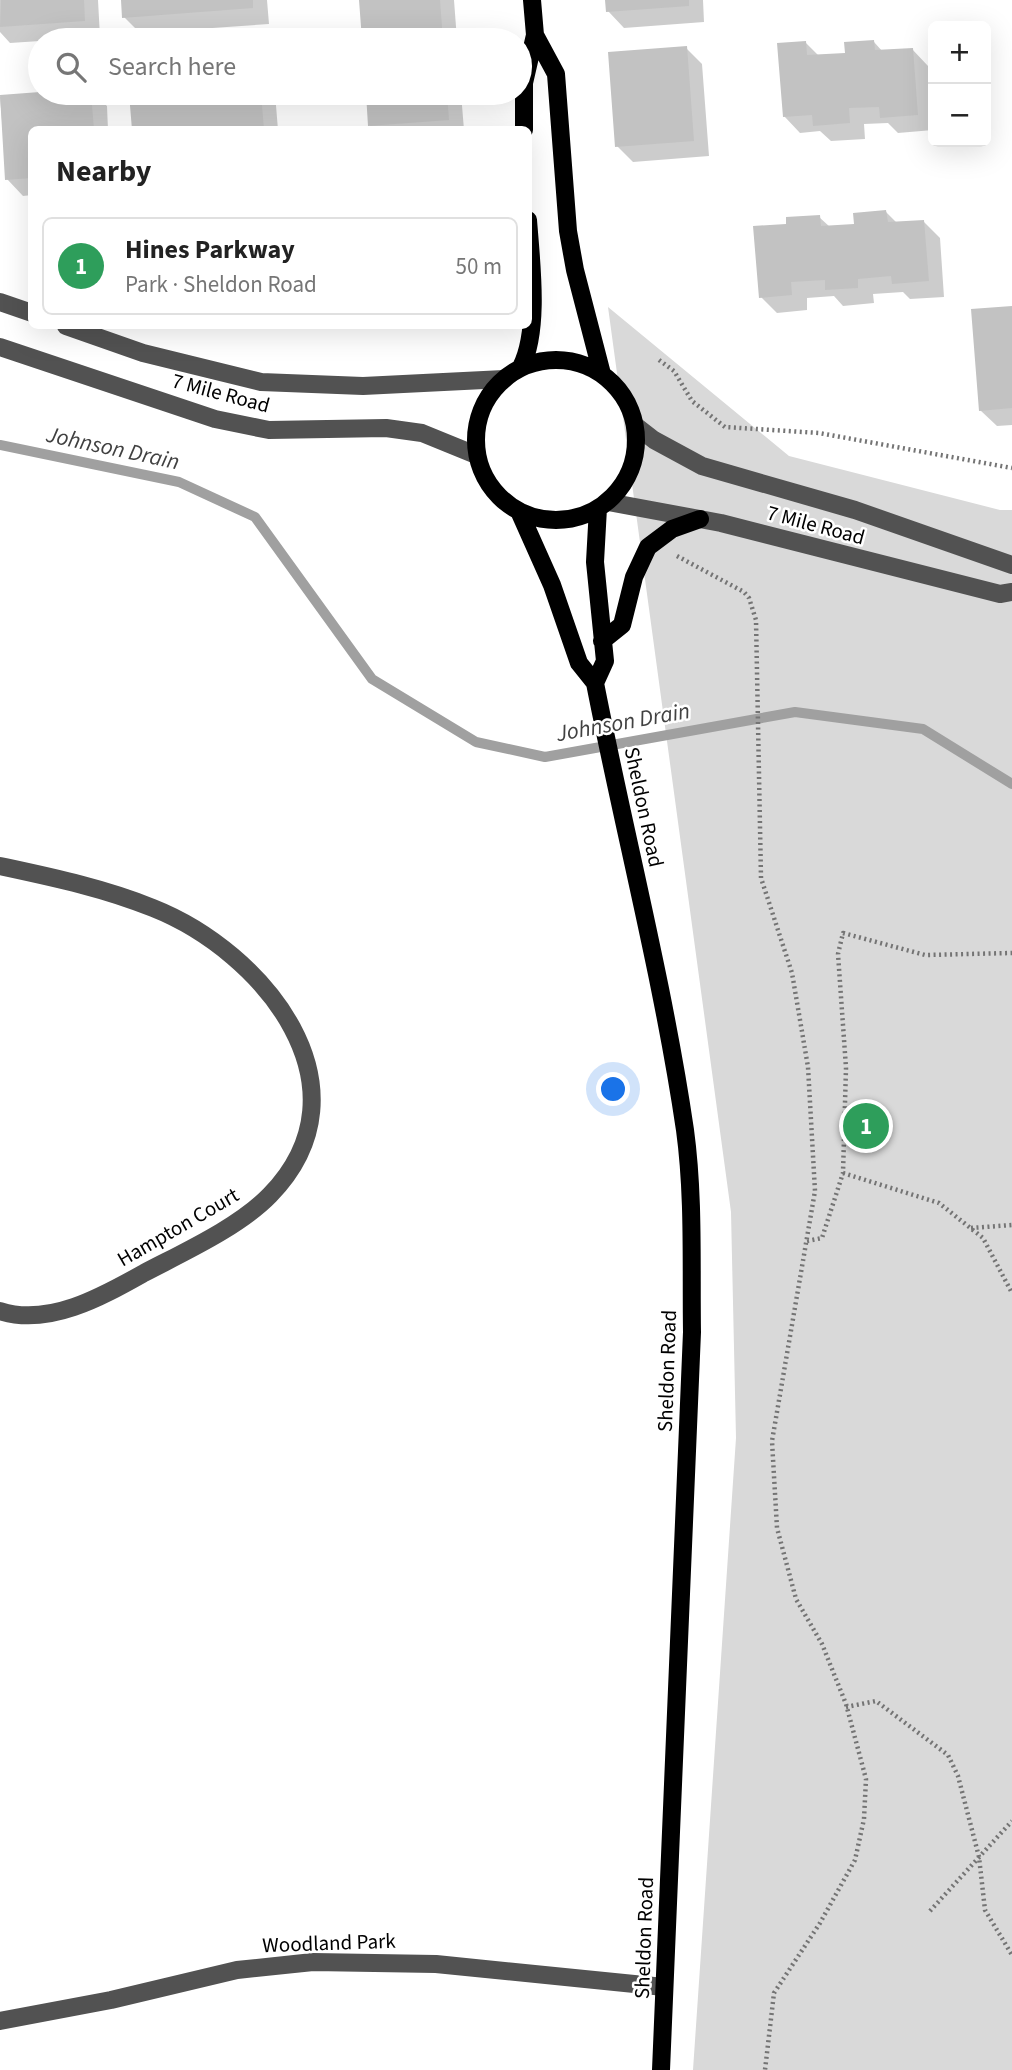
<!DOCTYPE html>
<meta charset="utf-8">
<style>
body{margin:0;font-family:"Source Sans 3",sans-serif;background:#f2f2f2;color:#222}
.controls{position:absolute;right:21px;top:21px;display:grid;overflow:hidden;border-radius:10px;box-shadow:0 7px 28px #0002}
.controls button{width:63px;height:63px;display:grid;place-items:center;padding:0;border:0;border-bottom:2px solid #e0e0e0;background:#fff;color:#222;font:35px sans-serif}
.you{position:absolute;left:614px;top:1090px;width:24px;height:24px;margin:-18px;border:5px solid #fff;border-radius:50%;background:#1a73e8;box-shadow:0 0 0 10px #1a73e833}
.badge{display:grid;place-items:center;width:46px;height:46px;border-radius:50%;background:#1a73e8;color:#fff;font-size:23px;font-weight:700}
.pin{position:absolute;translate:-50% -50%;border:4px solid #fff;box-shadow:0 2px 7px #0006}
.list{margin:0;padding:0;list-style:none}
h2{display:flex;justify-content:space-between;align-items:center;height:91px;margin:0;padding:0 28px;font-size:30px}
h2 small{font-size:23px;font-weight:400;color:#767676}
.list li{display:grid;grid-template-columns:46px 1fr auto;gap:21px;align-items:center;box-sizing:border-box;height:98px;margin:0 14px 14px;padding:0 14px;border:2px solid #e0e0e0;border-radius:10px}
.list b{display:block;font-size:26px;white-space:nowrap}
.list p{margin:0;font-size:23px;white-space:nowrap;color:#767676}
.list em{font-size:23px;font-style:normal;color:#767676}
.icon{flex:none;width:38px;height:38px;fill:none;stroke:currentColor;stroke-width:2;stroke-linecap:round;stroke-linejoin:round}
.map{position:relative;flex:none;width:1012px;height:2070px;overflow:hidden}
.search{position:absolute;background:#fff;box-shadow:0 7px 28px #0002;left:28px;top:28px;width:504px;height:77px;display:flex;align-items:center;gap:18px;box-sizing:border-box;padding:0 24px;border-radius:38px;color:#767676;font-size:26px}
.panel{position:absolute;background:#fff;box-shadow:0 7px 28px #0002;left:28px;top:126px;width:504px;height:203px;border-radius:10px}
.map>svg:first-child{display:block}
.green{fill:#d9d9d9}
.shadow{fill:#0003}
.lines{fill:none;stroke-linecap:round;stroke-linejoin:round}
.stream{stroke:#a0a0a0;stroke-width:10}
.building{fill:#c2c2c2}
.path{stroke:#747474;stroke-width:4.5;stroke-dasharray:2 3.5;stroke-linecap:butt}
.minor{stroke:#525252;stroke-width:18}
.major{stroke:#000;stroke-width:18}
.labels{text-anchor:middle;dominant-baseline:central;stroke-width:5;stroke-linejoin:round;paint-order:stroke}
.street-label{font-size:21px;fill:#000;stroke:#fff}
.water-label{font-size:23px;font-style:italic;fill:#414141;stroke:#fff}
</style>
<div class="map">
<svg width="1012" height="2070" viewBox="0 0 1012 2070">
<rect width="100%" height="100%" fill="#fff"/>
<path class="green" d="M608,307l181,149 211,54h12v1560h-319l43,-632 -5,-226z"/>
<path class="shadow" d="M0,0h98l2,37 -90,6 -10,-11z
M122,0h145l2,24 -129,9 -16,-16z
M361,0h93l3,40h-93z
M607,0h96l1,22 -80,6 -16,-17z
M805,42l14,14 28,-2 27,-12 9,10 29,-3 16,17 5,64 -35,3 -10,-10 -24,1 1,15 -34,2 -11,-10 -20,2 -16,-17z
M686,48l16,16 7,92 -76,6 -16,-16z
M52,93h41l14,13 1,24h-76v65l-9,1 -16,-17 -7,-82z
M131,93h144l3,37h-145z
M367,93h94l3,37h-90l-4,-4z
M886,212l11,11 26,-2 17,17 4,59 -34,2 -7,-7 -30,2 1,9 -31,3 -9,-10 -27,2v12l-30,3 -16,-16 27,-72 31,-8 11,10 26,-2z
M1012,308v117l-15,1 -17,-16z"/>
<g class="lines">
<path class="stream" d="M0,445l179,37 76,35 117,162 104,63 69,15 250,-45 128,17 89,55"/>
</g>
<path class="building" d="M1,0h83l1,21 -85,6z
M121,0h132v8l-131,10z
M359,0h81l3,40h-81z
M605,0h84v6l-83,6z
M874,40l1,10 38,-2 5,67 -38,3 -1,-11 -30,1 1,15 -37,3 -1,-11 -29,2 -6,-74 29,-2 1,14 38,-2 -1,-11z
M687,46l7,95 -79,6 -7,-95z
M40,92l51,1 3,37h-62v48l-27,2 -5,-85z
M129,93h132l3,37h-132z
M366,93h81l2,27 -81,6z
M886,210l2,12 36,-2 5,61 -37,3 -1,-8 -33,3v9l-33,2v-10l-34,2 1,13 -33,3 -6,-72 33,-2v-7l34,-2 1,11 33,-2 -1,-11z
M1012,306v102l-33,3 -8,-102z"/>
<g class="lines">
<path class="path" d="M659,360l15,11 18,30 33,26 94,6 193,35
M677,556l67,36 5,6 7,22 5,258 31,95 16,94 7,124 -43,250 5,87 19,71 26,45 24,60 20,75 -2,40 -9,41 -35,63 -46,70 -9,77
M843,1173l96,30 44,35 29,55
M971,1228l41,-3
M807,1241l15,-3 21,-65 3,-105 -8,-114 5,-21 82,22 87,-2
M846,1707l30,-6 72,54 10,21 21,81 6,53 27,45
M930,1911l82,-90"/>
<path class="minor" d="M0,302l32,11
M66,326l77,27 118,29 102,4 141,-7
M0,347l215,72 54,11 117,-2 36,5 54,22
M636,426l18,14 48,26 153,44 157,55
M608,502l113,21 279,71 12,-2
M0,866c51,11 104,22 153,42 111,44 221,180 117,287 -31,32 -86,57 -126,78 -41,23 -95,54 -144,38
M0,2021l111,-21 126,-30 76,-8 123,2 228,23"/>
<path class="major" d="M535,35l21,39 12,157 7,39 27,104
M524,130v-47l11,-48 -3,-35
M476 440a80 80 0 1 1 160 0a80 80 0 1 1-160 0Z
M521,367c19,-37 10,-106 7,-147
M519,511l33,74 27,78 16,20c29,149 68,297 90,447 9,66 6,135 7,202l-31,738
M602,641l20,-16 12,-48 14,-30 24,-18 28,-10
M595,683l10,-22 -10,-99 3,-54"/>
</g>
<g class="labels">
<g class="street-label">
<text transform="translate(221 393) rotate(15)">7 Mile Road</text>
<text transform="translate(816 525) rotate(15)">7 Mile Road</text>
<text transform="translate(644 807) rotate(78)">Sheldon Road</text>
<text transform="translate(178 1227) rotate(-30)">Hampton Court</text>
<text transform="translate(667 1371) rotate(-88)">Sheldon Road</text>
<text transform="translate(644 1938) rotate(-88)">Sheldon Road</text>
<text transform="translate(329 1943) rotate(-2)">Woodland Park</text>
</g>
<g class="water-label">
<text transform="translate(113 448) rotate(12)">Johnson Drain</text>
<text transform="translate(623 722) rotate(-10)">Johnson Drain</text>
</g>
</g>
</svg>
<div class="controls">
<button>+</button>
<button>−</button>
</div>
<div class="you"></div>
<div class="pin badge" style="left:866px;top:1126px;background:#2e9e5b">1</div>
<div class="search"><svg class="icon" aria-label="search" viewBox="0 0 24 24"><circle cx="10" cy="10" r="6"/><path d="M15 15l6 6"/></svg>Search here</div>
<section class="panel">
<h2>Nearby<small></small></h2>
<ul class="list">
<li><span class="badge" style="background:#2e9e5b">1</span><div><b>Hines Parkway</b><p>Park · Sheldon Road</p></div><em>50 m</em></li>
</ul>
</section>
</div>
